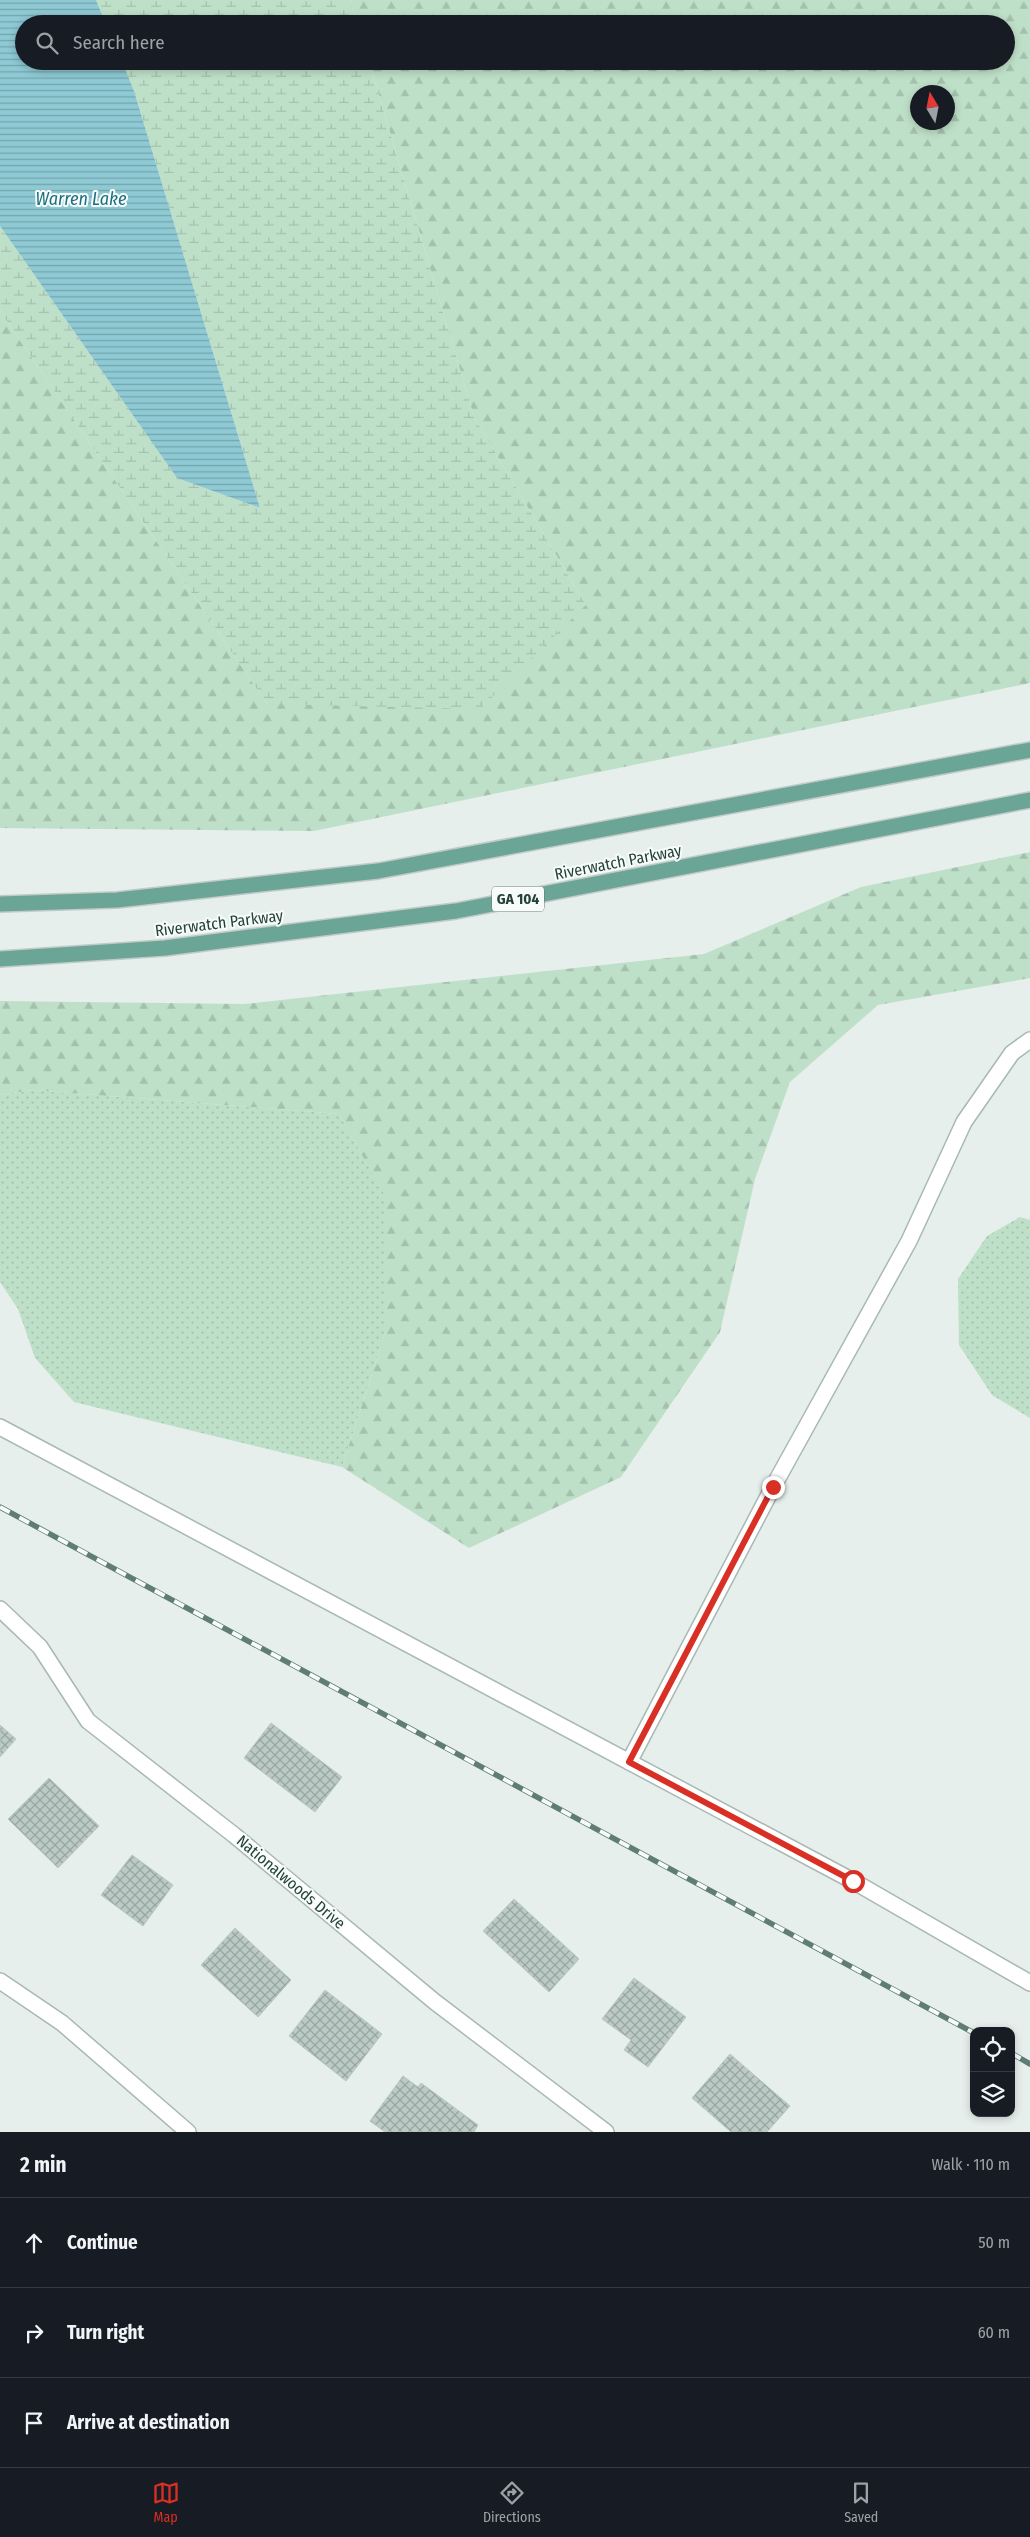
<!DOCTYPE html>
<meta charset="utf-8">
<style>
body{margin:0;font-family:"Fira Sans Condensed",sans-serif;background:#242831;color:#f1f3f6}
.controls{position:absolute;right:15px;bottom:15px;display:grid;overflow:hidden;border-radius:10px;box-shadow:0 2px 8px #0003}
.controls button{width:45px;height:45px;display:grid;place-items:center;padding:0;border:0;border-bottom:1px solid #363941;background:#171b24;color:#f1f3f6;font:25px sans-serif}
.compass{position:absolute;left:910px;top:85px;width:45px;height:45px;border-radius:50%;background:#171b24;box-shadow:0 2px 8px #0003;rotate:350deg}
.stop{position:absolute;width:15px;height:15px;margin:-11px;border:4px solid #d93025;border-radius:50%;background:#fff}
.stop.end{background:#d93025;border-color:#fff;box-shadow:0 1px 5px #0008}
.list{margin:0;padding:0;list-style:none}
h2{display:flex;justify-content:space-between;align-items:center;height:65px;margin:0;padding:0 20px;font-size:21px}
h2 small{font-size:16px;font-weight:400;color:#9ea1a6}
.list li{display:grid;grid-template-columns:32px 1fr auto;gap:15px;align-items:center;box-sizing:border-box;height:90px;padding:0 20px;border-top:1px solid #363941}
.list b{display:block;font-size:19px;white-space:nowrap}
.list em{font-size:16px;font-style:normal;color:#9ea1a6}
.icon{flex:none;width:28px;height:28px;fill:none;stroke:currentColor;stroke-width:2;stroke-linecap:round;stroke-linejoin:round}
.map{position:relative;flex:none;width:1030px;height:2132px;overflow:hidden}
.search{position:absolute;background:#171b24;box-shadow:0 2px 8px #0003;left:15px;right:15px;top:15px;height:55px;display:flex;align-items:center;gap:12px;box-sizing:border-box;padding:0 18px;border-radius:28px;color:#9ea1a6;font-size:19px}
.sheet{height:335px;background:#171b24}
nav{display:flex;justify-content:space-around;align-items:center;box-sizing:border-box;height:70px;border-top:1px solid #363941;background:#171b24;font-size:14px;color:#9ea1a6}
nav a{display:grid;justify-items:center;gap:2px}
nav .on{color:#d93025}
.map>svg:first-child{display:block}
.grass{fill:url(#grass-dots)}
.forest{fill:url(#forest-firs);fill-rule:evenodd}
.wetland{fill:url(#wetland-marsh)}
.water{fill:url(#water-rules)}
.building{fill:url(#building-cross-hatch);stroke:#b8c9c2}
.lines{fill:none;stroke-linecap:round;stroke-linejoin:round}
.lane-casing{stroke:#a8b8b2;stroke-width:18}
.street-casing{stroke:#a8b8b2;stroke-width:18}
.primary-casing{stroke:#c2cac8;stroke-width:18}
.lane{stroke:#fff;stroke-width:15}
.street{stroke:#fff;stroke-width:15}
.primary{stroke:#6aa596;stroke-width:15}
.rail-casing{stroke:#5f7d75;stroke-width:5.5}
.rail{stroke:#f7fbf9;stroke-width:4;stroke-dasharray:11;stroke-linecap:butt}
.route{stroke:#d93025;stroke-width:6}
.labels{text-anchor:middle;dominant-baseline:central;stroke-width:4;stroke-linejoin:round;paint-order:stroke}
.shield{fill:#f7fbf9;stroke:#637a73;stroke-width:1}
.shield-label{font-size:15px;font-weight:bold;fill:#24423a}
.street-label{font-size:16px;fill:#24423a;stroke:#f7fbf9}
.water-label{font-size:18px;font-style:italic;fill:#1c6f80;stroke:#f7fbf9}
</style>
<div class="map">
<svg width="1030" height="2132" viewBox="0 0 1030 2132">
<defs>
<pattern id="grass-dots" width="8" height="8" patternUnits="userSpaceOnUse" patternTransform="scale(1.25)"><rect width="8" height="8" fill="#bfe0c8"/><path d="M2 2h.1M6 6h.1" fill="none" stroke="#a4c1ad" stroke-width="1.8" stroke-linecap="round"/></pattern>
<pattern id="forest-firs" width="22" height="20" patternUnits="userSpaceOnUse" patternTransform="scale(1.25)"><rect width="22" height="20" fill="#bfe0c8"/><path d="M5 1l3.5 6h-7zM16 11l3.5 6h-7z" fill="#a4c1ad"/></pattern>
<pattern id="wetland-marsh" width="20" height="14" patternUnits="userSpaceOnUse" patternTransform="scale(1.25)"><rect width="20" height="14" fill="#bfe0c8"/><path d="M1 5h8M5 5V1M11 12h8M15 12V8" fill="none" stroke="#a4c1ad"/></pattern>
<pattern id="water-rules" width="6" height="5" patternUnits="userSpaceOnUse" patternTransform="scale(1.25)"><rect width="6" height="5" fill="#8ec9d4"/><path d="M0 2.5h6" fill="none" stroke="#74a5ad"/></pattern>
<pattern id="building-cross-hatch" width="8" height="8" patternUnits="userSpaceOnUse" patternTransform="scale(1.25)"><rect width="8" height="8" fill="#bbcac4"/><path d="M0 0l8 8M0 8l8-8" fill="none" stroke="#98a6a0"/></pattern>
</defs>
<rect width="100%" height="100%" fill="#e6efeb"/>
<path class="grass" d="M32,1090l307,24 46,81v138l-43,134 -268,-65 -39,-44 -17,-49 -18,-27v-187z
M1020,1217l10,3v198l-38,-23 -33,-50 -1,-66 29,-43z"/>
<path class="forest" d="M350,0h680v683l-716,148 -314,-3v-517l267,393 319,-99 -112,-188 -105,-356h637v-37h-649zM918,92h30v30h-30z
M1030,852v126l-152,27 -88,77 -35,97 -35,153 -99,145 -152,71 -127,-81 43,-134v-137l-46,-82 -307,-24 -32,5v-94l244,3 460,-50 157,-67z"/>
<path class="wetland" d="M96,0h254l7,24h-251z
M122,61h247l105,356 112,188 -106,104 -213,-5 -267,-393v-85l177,252 83,30 -126,-417z"/>
<path class="water" d="M0,0h96l10,24h-82v37h98l12,30 126,417 -83,-30 -177,-252z"/>
<path class="building" d="M271,1723l71,54 -27,35 -71,-54z
M0,1725l16,14 -16,18z
M49,1778l50,48 -41,42 -50,-49z
M132,1855l41,30 -30,41 -42,-31z
M514,1899l65,60 -30,33 -66,-61z
M235,1928l56,52 -33,37 -57,-52z
M634,1978l52,39 -38,50 -24,-17 7,-10 -29,-21z
M325,1990l57,44 -36,47 -57,-45z
M730,2054l60,52 -23,26h-36l-39,-34z
M403,2076l15,11 3,-4 57,42 -4,7h-89l-15,-11z"/>
<g class="lines">
<defs>
<path id="lane" d="M0,1427l853,454 177,102
M629,1762l144,-275 136,-246 55,-119 48,-69 18,-13
M0,1981l62,42 126,109"/>
<path id="street" d="M0,1609l40,38 48,74 146,114 201,167 171,130"/>
<path id="primary" d="M0,904l117,-4 261,-29 652,-121
M0,959l165,-11 291,-37 574,-111"/>
</defs>
<use href="#lane" class="lane-casing"/>
<use href="#street" class="street-casing"/>
<use href="#primary" class="primary-casing"/>
<use href="#lane" class="lane"/>
<use href="#street" class="street"/>
<use href="#primary" class="primary"/>
<defs>
<path id="rail" d="M0,1507l974,526
M1011,2053l19,11"/>
</defs>
<use href="#rail" class="rail-casing"/>
<use href="#rail" class="rail"/>
</g>
<g class="lines">
<path class="route" d="M773,1487l-144,275 224,119"/>
</g>
<g class="labels">
<rect class="shield" x="492" y="886.5" width="52" height="25" rx="4"/>
<g class="shield-label">
<text x="518" y="899">GA 104</text>
</g>
<g class="street-label">
<text transform="translate(618 862) rotate(-11)">Riverwatch Parkway</text>
<text transform="translate(219 923) rotate(-7)">Riverwatch Parkway</text>
<text transform="translate(291 1882) rotate(40)">Nationalwoods Drive</text>
</g>
<g class="water-label">
<text x="81" y="199">Warren Lake</text>
</g>
</g>
</svg>
<div class="controls">
<button><svg class="icon" aria-label="locate" viewBox="0 0 24 24"><circle cx="12" cy="12" r="6"/><path d="M12 2v4M12 18v4M2 12h4M18 12h4"/></svg></button>
<button><svg class="icon" aria-label="layers" viewBox="0 0 24 24"><path d="M12 4l9 5-9 5-9-5zM3 14l9 5 9-5"/></svg></button>
</div>
<svg class="compass" viewBox="-18 -18 36 36"><path d="M0-13l5 13h-10z" fill="#e53935"/><path d="M0 13l5-13h-10z" fill="#9ea1a6"/></svg>
<div class="stop" style="left:853px;top:1881px"></div>
<div class="stop end" style="left:773px;top:1487px"></div>
<div class="search"><svg class="icon" aria-label="search" viewBox="0 0 24 24"><circle cx="10" cy="10" r="6"/><path d="M15 15l6 6"/></svg>Search here</div>
</div>
<section class="sheet">
<h2>2 min<small>Walk · 110 m</small></h2>
<ul class="list">
<li><svg class="icon" aria-label="ahead" viewBox="0 0 24 24"><path d="M12 20V5M6 11l6-6 6 6"/></svg><div><b>Continue</b></div><em>50 m</em></li>
<li><svg class="icon" aria-label="right" viewBox="0 0 24 24"><path d="M7 20v-9h11M14 6l5 5-5 5"/></svg><div><b>Turn right</b></div><em>60 m</em></li>
<li><svg class="icon" aria-label="arrive" viewBox="0 0 24 24"><path d="M6 21V4h12l-3 4 3 4H6"/></svg><div><b>Arrive at destination</b></div></li>
</ul>
</section>
<nav>
<a class="on"><svg class="icon" aria-label="map" viewBox="0 0 24 24"><path d="M3 6l6-2 6 2 6-2v14l-6 2-6-2-6 2zM9 4v14M15 6v14"/></svg>Map</a>
<a><svg class="icon" aria-label="directions" viewBox="0 0 24 24"><path d="M12 3l9 9-9 9-9-9zM9 14v-3h6M13 9l2 2-2 2"/></svg>Directions</a>
<a><svg class="icon" aria-label="saved" viewBox="0 0 24 24"><path d="M7 4h10v16l-5-4-5 4z"/></svg>Saved</a>
</nav>
